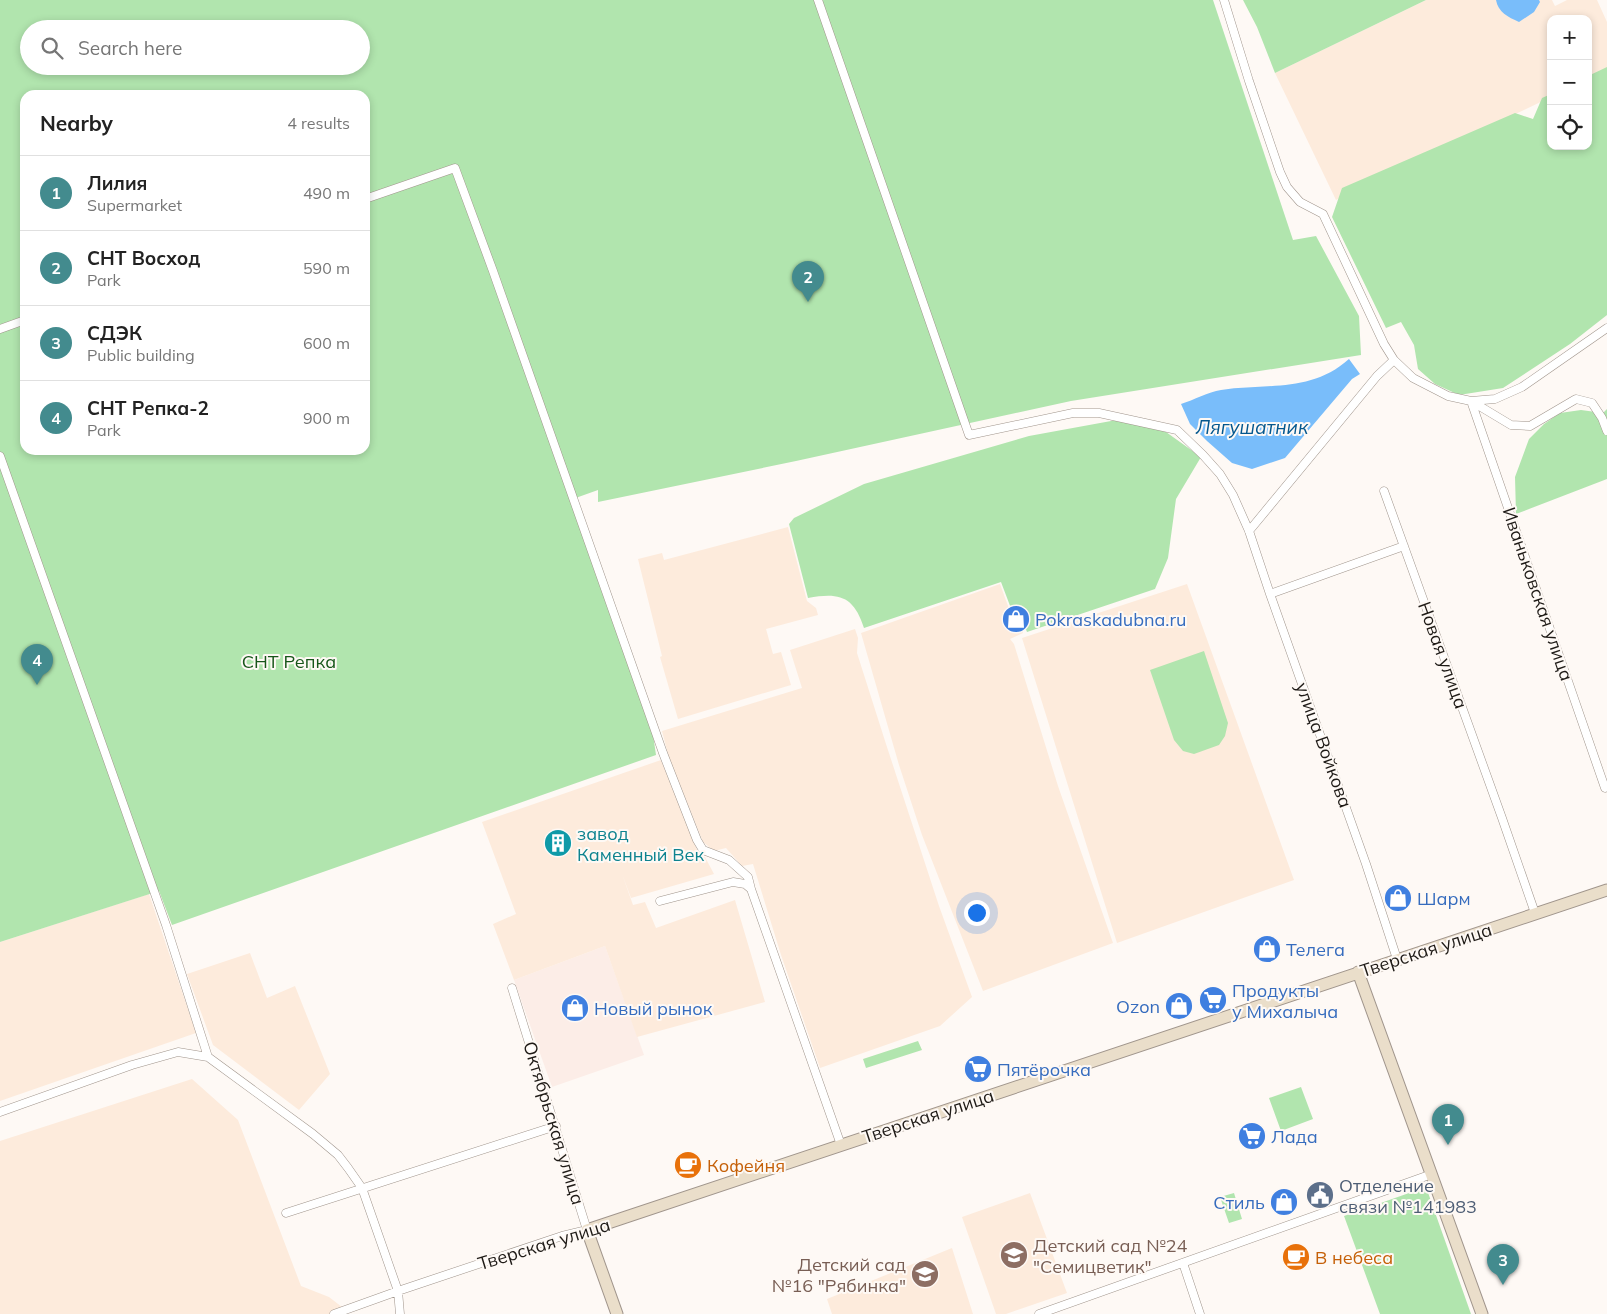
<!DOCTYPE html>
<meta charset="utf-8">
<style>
body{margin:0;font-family:Mulish,sans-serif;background:#f2f2f2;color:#222}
.controls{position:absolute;right:15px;top:15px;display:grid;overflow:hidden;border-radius:10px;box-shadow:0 2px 8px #0003}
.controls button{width:45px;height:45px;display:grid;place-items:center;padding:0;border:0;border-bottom:1px solid #e0e0e0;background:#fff;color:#222;font:25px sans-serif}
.you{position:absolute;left:976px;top:912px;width:18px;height:18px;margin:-12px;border:4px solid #fff;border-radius:50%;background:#1a73e8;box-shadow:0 0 0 8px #1a73e833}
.badge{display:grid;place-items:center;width:32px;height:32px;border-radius:50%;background:#438b8e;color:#fff;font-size:16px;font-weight:700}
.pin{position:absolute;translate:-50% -41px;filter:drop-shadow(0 1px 2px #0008)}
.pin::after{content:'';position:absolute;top:26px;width:18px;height:15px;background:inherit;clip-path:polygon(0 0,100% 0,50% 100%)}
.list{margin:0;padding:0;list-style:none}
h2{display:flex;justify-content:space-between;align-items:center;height:65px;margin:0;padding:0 20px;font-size:21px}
h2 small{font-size:16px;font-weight:400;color:#767676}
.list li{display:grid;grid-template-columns:32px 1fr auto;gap:15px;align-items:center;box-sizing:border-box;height:75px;padding:0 20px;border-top:1px solid #e0e0e0}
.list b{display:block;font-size:19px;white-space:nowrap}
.list p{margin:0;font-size:16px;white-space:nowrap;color:#767676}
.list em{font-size:16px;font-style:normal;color:#767676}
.icon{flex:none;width:28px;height:28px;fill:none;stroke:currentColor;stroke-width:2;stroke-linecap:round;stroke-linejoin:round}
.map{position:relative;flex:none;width:1607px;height:1314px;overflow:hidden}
.search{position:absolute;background:#fff;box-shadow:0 2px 8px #0003;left:20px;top:20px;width:350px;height:55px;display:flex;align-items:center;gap:12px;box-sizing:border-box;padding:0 18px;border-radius:28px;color:#767676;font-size:19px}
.panel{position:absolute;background:#fff;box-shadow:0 2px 8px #0003;left:20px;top:90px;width:350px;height:365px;border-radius:15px}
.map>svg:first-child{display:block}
.commercial{fill:#fcede7}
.built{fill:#fdebdc}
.green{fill:#b1e5ae;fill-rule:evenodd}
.water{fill:#79bdfa}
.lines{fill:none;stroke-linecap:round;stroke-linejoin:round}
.minor-casing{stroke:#a0958c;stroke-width:9}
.secondary-casing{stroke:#a0958c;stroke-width:13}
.minor{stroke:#fff;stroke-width:8}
.secondary{stroke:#eadeca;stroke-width:11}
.labels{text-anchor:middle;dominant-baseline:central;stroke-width:4;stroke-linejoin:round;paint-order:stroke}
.street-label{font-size:18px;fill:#1e1a16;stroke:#fef9f5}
.shop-label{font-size:18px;fill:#366cbe;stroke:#fef9f5;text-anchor:start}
.park-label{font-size:18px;fill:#165619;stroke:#fef9f5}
.culture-label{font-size:18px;fill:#0d838f;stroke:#fef9f5;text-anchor:start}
.food-label{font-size:18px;fill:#c56008;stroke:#fef9f5;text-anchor:start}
.service-label{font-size:18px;fill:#4e5e75;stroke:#fef9f5;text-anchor:start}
.education-label{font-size:18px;fill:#785e54;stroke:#fef9f5;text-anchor:start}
.water-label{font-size:19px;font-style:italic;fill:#04578e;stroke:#fef9f5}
</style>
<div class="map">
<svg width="1607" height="1314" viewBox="0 0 1607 1314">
<rect width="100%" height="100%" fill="#fef9f5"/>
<path class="commercial" d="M605,946l39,109 -92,32 -38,-107z"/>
<path class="built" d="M1426,0h126l3,6 12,-6h30l10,22v48l-19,9v-60h-37v78l-215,103 -61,-127z
M788,527l19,74 9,7 2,7 -52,14 7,25 8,-2 10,33 -113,34 -18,-62 2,-1 -24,-97 24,-6 2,7z
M1000,584l12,33 6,4 5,12 -13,6 4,5 44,142 55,157 -130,48 -61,-156 -23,-70 -38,-132z
M1187,584l107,296 -177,63 -95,-305z
M855,629l3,9 -1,15 29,91 53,162 33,91 -32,29 -120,42 -39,-113 -28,-91 -11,2 -16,-18 -12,3 -11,-9 -34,-84 -7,-27 140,-43 -12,-38z
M661,760l39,97h5l9,17 -83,24 -9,-24 11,31 12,-3 11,26 79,-28 30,102 -128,35 -32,-91 -91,34 -21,-56 23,-10 -34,-92z
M149,894l47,139 -196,68v-159z
M250,953l17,45 28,-12 35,88 -31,36 -86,-65 -26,-71z
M192,1079l46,41 63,166 28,11 13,10 3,7h-345v-173z
M1030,1193l37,100 -61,21h-10l-34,-97z
M952,1248l21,66h-141l-5,-15z"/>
<path class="green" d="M0,0h1213l80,240 23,-4 43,80 2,39 -290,46 -275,60 -198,41v-12l-28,10 82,228 4,27 -484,170 -13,-34 -159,51zM29,29h332v37h-332zM25,95h340v355h-340z
M1243,0h183l-151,73 -18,-46z
M1607,67v248l-37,29 -67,44 -44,7 -24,-11 -17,-15 -4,-24 -13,-23 -15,6 -54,-111 10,-29 173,-75 18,6 9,-21 9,-4v52h37v-70z
M1607,409v70l-91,35 -1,-37 14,-38 15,-15 16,-11 21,-3 22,3z
M1122,419l37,8 42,30 -25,42 -8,59 -13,31 -128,43 -6,-15 -9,-6 -11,-29 -137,46c-10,-32 -25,-36 -56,-30l-19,-74 5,-6 70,-34 165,-48z
M1204,651l24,72 -3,13 -6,9 -25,9 -11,-3 -9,-11 -24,-70z
M918,1041l4,9 -56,18 -3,-9z
M1301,1087l12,32 -32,12 -12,-33z
M1426,1187l45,127h-91l-36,-98z
M1234,1193l8,26 -13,4 -9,-26z"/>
<path class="water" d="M1496,0h43l1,2 -6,10 -15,10c-11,-5 -21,-10 -23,-22z
M1349,359l11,15 -8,5 -67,79 -33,11 -20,-6 -25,-22 -17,-17 -9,-20c13,-4 27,-12 40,-14 46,-7 90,3 128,-31z"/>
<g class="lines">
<defs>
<path id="minor" d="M818,0l151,435 104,-22h26l78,17 26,25 17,19 13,21 16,36 21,63 96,270 31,95
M1224,0l25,81 31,91 7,15 13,15 23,12 61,130 10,16 19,18 35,18 23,5 24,-2 27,-12 85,-59
M365,199l90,-31 38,103 170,482 34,87 6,10 26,10 19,17 3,12
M0,329l25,-9
M1471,401l134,387 2,-1
M1471,401l40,24 19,1 46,-27 16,4 10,15 5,13
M0,456l166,469 42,132
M1384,491l118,327 33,95
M1249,531l128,-155 17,-16
M1270,594l134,-48
M660,901l73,-19 12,2 6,5 90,256
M0,1112l132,-47 46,-13 30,5 105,77 25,21 10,13 14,20 36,103 2,23
M286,1213l270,-87
M1183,1263l17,51
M334,1314l64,-23 164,-55 25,-6 -75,-242
M1039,1314l393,-140"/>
<path id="secondary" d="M1358,972l124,342
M617,1314l-30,-84 1020,-340"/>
</defs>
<use href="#minor" class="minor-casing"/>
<use href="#secondary" class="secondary-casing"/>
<use href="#minor" class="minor"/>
<use href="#secondary" class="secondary"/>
</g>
<defs>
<symbol id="shop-disc" viewBox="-11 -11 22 22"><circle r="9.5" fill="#3f7fe0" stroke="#fef9f5"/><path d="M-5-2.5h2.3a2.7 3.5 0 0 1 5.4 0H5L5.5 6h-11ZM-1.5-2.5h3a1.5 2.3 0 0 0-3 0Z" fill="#fff"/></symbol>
<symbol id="building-disc" viewBox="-11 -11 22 22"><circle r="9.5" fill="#0f9aa8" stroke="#fef9f5"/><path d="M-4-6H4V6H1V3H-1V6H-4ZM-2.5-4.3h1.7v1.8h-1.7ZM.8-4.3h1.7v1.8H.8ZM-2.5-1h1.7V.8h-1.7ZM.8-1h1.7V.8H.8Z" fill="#fff"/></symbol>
<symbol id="supermarket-disc" viewBox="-11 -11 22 22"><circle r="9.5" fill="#3f7fe0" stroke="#fef9f5"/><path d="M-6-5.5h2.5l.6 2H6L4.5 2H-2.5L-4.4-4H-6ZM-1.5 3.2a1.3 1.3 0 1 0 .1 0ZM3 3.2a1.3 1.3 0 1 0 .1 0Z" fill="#fff"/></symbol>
<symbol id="cafe-disc" viewBox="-11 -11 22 22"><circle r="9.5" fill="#e8710a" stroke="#fef9f5"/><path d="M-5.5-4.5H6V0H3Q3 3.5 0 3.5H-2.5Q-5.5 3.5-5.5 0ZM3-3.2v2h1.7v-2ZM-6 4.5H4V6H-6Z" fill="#fff"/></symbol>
<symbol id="civic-disc" viewBox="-11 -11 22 22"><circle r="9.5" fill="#5c6f8a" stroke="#fef9f5"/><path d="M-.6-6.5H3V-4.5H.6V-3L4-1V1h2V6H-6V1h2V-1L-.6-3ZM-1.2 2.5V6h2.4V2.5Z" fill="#fff"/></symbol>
<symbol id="school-disc" viewBox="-11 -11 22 22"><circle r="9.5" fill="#8d6e63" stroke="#fef9f5"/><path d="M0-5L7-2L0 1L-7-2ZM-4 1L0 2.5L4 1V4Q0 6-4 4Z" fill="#fff"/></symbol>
</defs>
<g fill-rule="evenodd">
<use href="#shop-disc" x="1000" y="603" width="32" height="32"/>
<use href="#building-disc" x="542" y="827" width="32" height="32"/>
<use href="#shop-disc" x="1382" y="882" width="32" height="32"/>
<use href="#shop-disc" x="1251" y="933" width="32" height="32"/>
<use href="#supermarket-disc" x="1197" y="984" width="32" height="32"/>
<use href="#shop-disc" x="1163" y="990" width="32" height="32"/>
<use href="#shop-disc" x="559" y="992" width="32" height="32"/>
<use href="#supermarket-disc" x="962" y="1053" width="32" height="32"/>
<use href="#supermarket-disc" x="1236" y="1120" width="32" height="32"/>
<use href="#cafe-disc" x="672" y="1149" width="32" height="32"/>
<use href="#civic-disc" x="1304" y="1179" width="32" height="32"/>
<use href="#shop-disc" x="1268" y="1186" width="32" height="32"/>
<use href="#school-disc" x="998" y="1239" width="32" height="32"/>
<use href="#cafe-disc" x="1280" y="1241" width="32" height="32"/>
<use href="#school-disc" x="909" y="1258" width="32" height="32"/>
</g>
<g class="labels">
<g class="street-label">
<text transform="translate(1538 594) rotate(71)">Иваньковская улица</text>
<text transform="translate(1443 655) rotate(70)">Новая улица</text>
<text transform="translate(1324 745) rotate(70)">улица Войкова</text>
<text transform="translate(1426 950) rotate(-18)">Тверская улица</text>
<text transform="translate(928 1116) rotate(-18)">Тверская улица</text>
<text transform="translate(554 1123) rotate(73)">Октябрьская улица</text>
<text transform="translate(544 1244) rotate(-17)">Тверская улица</text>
</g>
<g class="shop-label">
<text x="1035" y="619">Pokraskadubna.ru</text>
<text x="1417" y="898">Шарм</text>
<text x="1286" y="949">Телега</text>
<text x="1232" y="990">Продукты<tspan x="1232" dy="21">у Михалыча</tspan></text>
<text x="1160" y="1006" text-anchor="end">Ozon</text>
<text x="594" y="1008">Новый рынок</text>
<text x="997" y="1069">Пятёрочка</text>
<text x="1271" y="1136">Лада</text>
<text x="1265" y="1202" text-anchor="end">Стиль</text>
</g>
<g class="park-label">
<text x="289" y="661">СНТ Репка</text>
</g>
<g class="culture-label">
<text x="577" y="833">завод<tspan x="577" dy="21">Каменный Век</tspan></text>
</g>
<g class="food-label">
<text x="707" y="1165">Кофейня</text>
<text x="1315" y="1257">В небеса</text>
</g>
<g class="service-label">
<text x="1339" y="1185">Отделение<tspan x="1339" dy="21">связи №141983</tspan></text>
</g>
<g class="education-label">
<text x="1033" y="1245">Детский сад №24<tspan x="1033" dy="21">"Семицветик"</tspan></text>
<text x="906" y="1264" text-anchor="end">Детский сад<tspan x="906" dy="21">№16 "Рябинка"</tspan></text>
</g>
<g class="water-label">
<text x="1252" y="427">Лягушатник</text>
</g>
</g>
</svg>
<div class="controls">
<button>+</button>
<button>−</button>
<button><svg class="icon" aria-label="locate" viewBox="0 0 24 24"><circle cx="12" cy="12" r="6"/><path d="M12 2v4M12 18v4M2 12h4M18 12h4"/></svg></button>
</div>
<div class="you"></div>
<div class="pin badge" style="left:1448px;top:1145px">1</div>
<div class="pin badge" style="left:808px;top:302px">2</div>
<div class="pin badge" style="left:1503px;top:1285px">3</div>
<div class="pin badge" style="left:37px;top:685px">4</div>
<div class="search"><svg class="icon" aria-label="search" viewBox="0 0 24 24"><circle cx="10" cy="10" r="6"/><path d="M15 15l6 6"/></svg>Search here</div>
<section class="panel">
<h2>Nearby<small>4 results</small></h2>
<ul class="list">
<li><span class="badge">1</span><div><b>Лилия</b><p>Supermarket</p></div><em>490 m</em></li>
<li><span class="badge">2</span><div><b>СНТ Восход</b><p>Park</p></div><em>590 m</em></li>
<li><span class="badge">3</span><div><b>СДЭК</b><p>Public building</p></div><em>600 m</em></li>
<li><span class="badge">4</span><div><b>СНТ Репка-2</b><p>Park</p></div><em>900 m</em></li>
</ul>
</section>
</div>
